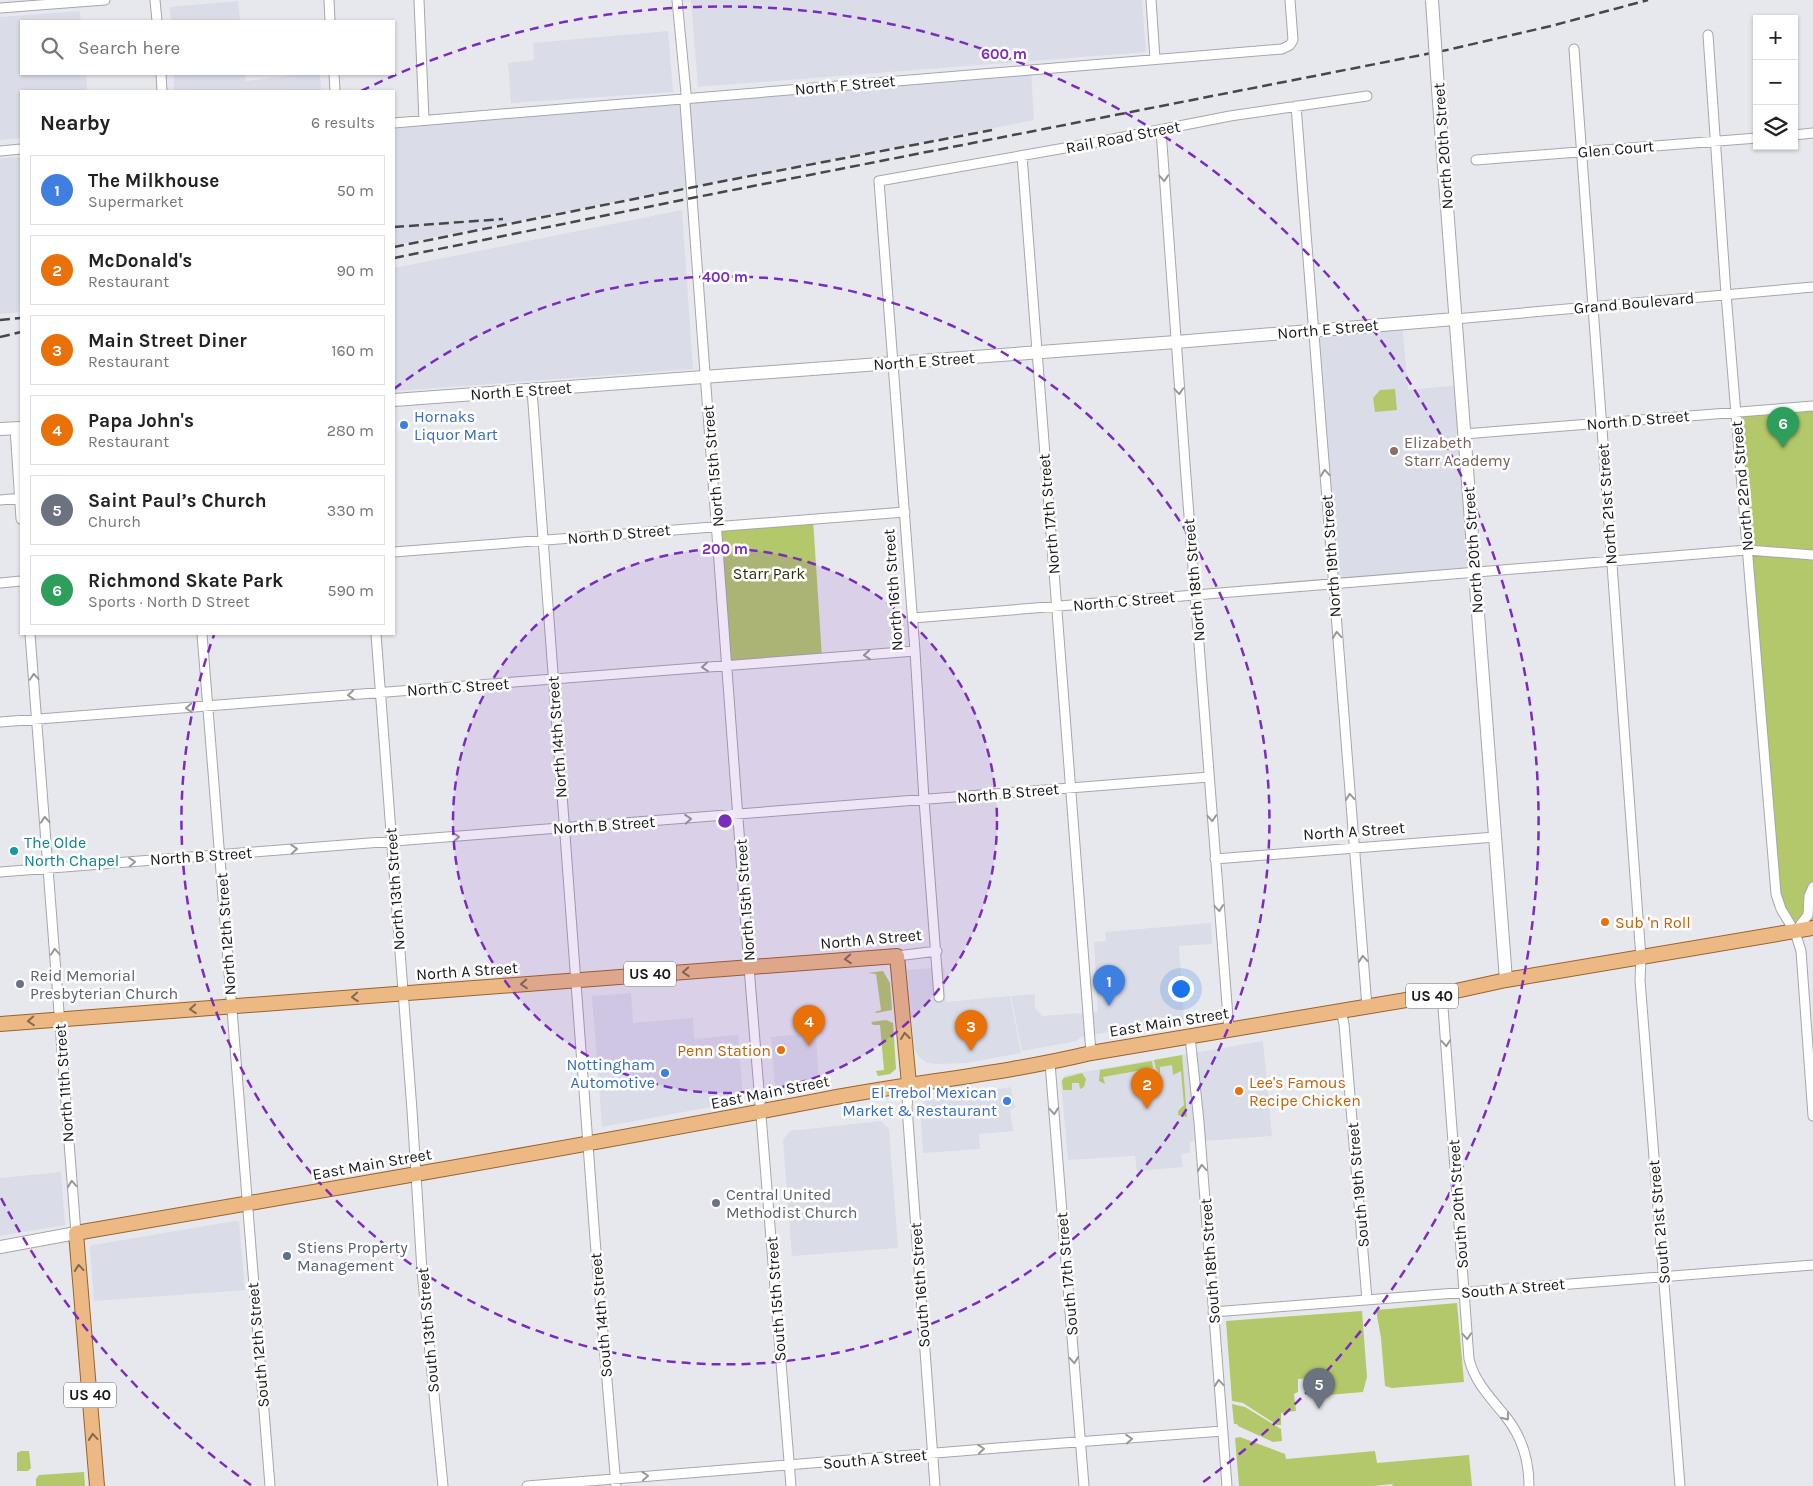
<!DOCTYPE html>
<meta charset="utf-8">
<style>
body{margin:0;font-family:Karla,sans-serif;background:#f6f6f6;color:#222}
.controls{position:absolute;right:15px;top:15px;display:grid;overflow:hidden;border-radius:0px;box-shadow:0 1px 4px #0004}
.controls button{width:45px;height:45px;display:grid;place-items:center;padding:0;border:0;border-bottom:1px solid #e0e0e0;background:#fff;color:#222;font:25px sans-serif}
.you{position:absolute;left:1180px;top:988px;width:18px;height:18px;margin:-12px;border:4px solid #fff;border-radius:50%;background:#1a73e8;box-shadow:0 0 0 8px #1a73e833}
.badge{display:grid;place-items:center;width:32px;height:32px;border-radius:50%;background:#db2777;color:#fff;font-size:16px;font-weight:700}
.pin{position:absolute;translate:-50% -41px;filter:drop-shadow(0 1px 2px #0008)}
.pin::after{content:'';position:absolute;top:26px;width:18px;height:15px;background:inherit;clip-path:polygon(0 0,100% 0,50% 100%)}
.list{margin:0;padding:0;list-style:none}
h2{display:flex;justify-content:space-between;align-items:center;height:65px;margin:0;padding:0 20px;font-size:21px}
h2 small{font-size:16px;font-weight:400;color:#767676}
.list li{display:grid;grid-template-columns:32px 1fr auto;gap:15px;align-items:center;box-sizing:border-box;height:70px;margin:0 10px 10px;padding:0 10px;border:1px solid #e0e0e0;border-radius:0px}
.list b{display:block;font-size:19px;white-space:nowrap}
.list p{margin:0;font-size:16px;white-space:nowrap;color:#767676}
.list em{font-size:16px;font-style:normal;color:#767676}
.icon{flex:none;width:28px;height:28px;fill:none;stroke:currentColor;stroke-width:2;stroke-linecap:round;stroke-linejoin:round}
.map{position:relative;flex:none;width:1813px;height:1486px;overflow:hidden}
.search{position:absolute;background:#fff;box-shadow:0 1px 4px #0004;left:20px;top:20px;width:375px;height:55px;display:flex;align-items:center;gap:12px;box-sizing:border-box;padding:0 18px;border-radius:0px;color:#767676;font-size:19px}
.panel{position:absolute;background:#fff;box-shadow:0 1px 4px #0004;left:20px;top:90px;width:375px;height:545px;border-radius:0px}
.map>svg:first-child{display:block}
.built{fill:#dadce8}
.green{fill:#b3c86b}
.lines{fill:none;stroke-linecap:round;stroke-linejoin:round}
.street-casing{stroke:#a6a7ac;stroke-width:11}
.secondary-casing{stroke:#a6a7ac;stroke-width:14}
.primary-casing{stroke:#9a632b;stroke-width:16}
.street{stroke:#fff;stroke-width:9}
.secondary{stroke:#fff;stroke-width:12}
.primary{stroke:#ecb985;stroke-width:14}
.rail{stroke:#47474a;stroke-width:2.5;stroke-dasharray:10 5;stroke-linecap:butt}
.secondary-bridge-casing{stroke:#a6a7ac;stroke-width:14;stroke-linecap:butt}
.secondary-bridge{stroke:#fff;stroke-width:12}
.oneway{stroke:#989898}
.oneway2{stroke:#826950}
.ring{fill:none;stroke:#7b2cbf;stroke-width:2.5;stroke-dasharray:9 6}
.shop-dot{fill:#3f7fe0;stroke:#fff;stroke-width:2}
.education-dot{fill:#8d6e63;stroke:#fff;stroke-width:2}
.culture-dot{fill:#0f9aa8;stroke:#fff;stroke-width:2}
.food-dot{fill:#e8710a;stroke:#fff;stroke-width:2}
.worship-dot{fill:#6b7280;stroke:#fff;stroke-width:2}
.service-dot{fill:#5c6f8a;stroke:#fff;stroke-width:2}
.labels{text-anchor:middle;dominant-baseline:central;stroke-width:5;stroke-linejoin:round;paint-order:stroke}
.shield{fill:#fff;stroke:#5e5e5f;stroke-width:1}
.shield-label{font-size:15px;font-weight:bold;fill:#19191b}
.street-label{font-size:16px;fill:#19191b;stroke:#fff}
.shop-label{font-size:16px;fill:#366cbe;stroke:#fff;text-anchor:end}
.education-label{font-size:16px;fill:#785e54;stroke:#fff;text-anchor:start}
.park-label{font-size:16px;fill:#283008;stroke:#fff}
.culture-label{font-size:16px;fill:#0d838f;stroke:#fff;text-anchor:start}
.food-label{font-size:16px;fill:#c56008;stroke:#fff;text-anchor:start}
.worship-label{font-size:16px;fill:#5b616d;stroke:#fff;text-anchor:start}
.service-label{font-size:16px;fill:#4e5e75;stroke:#fff;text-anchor:start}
.centre{fill:#7b2cbf;stroke:#fff;stroke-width:2.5}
.ring-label{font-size:15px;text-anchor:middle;font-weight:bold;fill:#7b2cbf;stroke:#fff;stroke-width:5;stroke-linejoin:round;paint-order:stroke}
</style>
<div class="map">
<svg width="1813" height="1486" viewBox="0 0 1813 1486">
<rect width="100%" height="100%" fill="#e7e8ed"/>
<path class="built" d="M691,0h451l4,52 -448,35z
M238,1l2,20h-69l-1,-14z
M80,11l1,10h-60v53h65l1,17h-66v47l-21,2v-123z
M668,31l5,61 -162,11 -3,-40 26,-3 -1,-17z
M1031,70l3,50 -640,125v-121z
M174,74h71l1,7 57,-7h17l1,17h-147z
M21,157v155l-21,2v-156z
M682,210l11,159 -299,22v-123z
M1402,323l6,67 52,-5 15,187 -142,12 -20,-254z
M1211,923l1,21 -33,2 5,73 -104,18 -3,4 -55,10 -11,-55 24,-2v14l7,8 56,-4 -4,-70 12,-1 -1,-9z
M944,967l2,35 64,-6 11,57 -55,10 -30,1 -9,-1 -8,-6 -5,-9 -7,-78z
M631,993l2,30 60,-5 1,21 44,-4 5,66 -141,26 -10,-131z
M816,1033l3,55 -43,7 -5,-58z
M1263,1041l9,95 -82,6v11l-9,1 2,13 -46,4 -2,-15 -67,4 -7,-78 1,-4 4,-3z
M1011,1087l4,21 -5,1 3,22 -34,3 1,15 -57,4 -3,-47 7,-6z
M881,1121l8,8 9,119 -106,8 -9,-116 7,-9z
M61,1172l4,53 -65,11v-58z
M235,1221h4l6,69 -151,11 -4,-54 3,-2z"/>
<path class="green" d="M1395,389l2,21 -22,2 -2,-14 7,-8z
M1813,406v522l-18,4 -14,-23 -45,-497z
M813,519l9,139 -95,7 -10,-138z
M883,971l7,12 2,27 -16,3 -1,-1 6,-2 -5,-36 -8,-1z
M886,1020l7,3 3,46 -6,5 -12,2 -2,-5 8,-1 -4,-45h-7l-2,-3z
M1182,1055l5,62 -9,-2v-4l6,-6 -3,-34 -8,4 -1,-10 -12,2v7l-4,-6 -2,-8z
M1152,1061l1,7 -50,9 2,7 -6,-3 1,-11z
M1082,1073l4,6 -2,8 -4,2 -1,-6h-7v7h-9l-1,-9 2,-3z
M1457,1303l7,79 -72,6 -7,-2 -4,-48 -5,-28z
M1362,1311l5,66 -4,15 -35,3 -1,-18 -29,2v13l-4,2 2,17 -15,2v12h-4l-34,-22 -11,-2 -6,-80z
M1232,1404l13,3 36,22 1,12 -9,1 -35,-16 -1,-2h-3z
M1240,1437l45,17 1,5 89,-8 2,12 92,-8 3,31h-80l1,-2 -20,2h-134l-4,-48z
M21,1451h8l2,17 -3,3h-11v-18z
M84,1472l1,14h-49v-7l3,-4z"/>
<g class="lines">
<defs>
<path id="street" d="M155,0l2,21
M329,0l1,21
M419,0l5,120
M677,0l9,93 -1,10 64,864 42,519
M1151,0l4,59
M0,8l105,-8
M1708,35l18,259 50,600 5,15 14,23 6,19 12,165
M1574,49l67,909 -1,22 40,506
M161,74l1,17
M334,74l1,17
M1296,106l71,901
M394,123l888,-74 8,-4 3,-5 -3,-40
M1161,130l25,347 43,553
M1794,135l19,-2
M0,151l21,-2
M1022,156l69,897
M1476,160l281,-22
M1455,319l358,-32
M532,390l63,849 21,247
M15,428l6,91
M1464,434l349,-28
M0,500l21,-2
M394,552l511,-40
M0,583l21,-2
M913,618l834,-68 66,5
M30,634l46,599
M202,634l68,852
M376,634l36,476 10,161 21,215
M0,722l915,-71
M1215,859l280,-22
M0,872l1209,-95
M1795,932l13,-17 1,-19 4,-9
M897,956l40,-5
M1442,994l27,365c6,24 22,39 37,58 16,20 23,44 23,69
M939,997l-15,-197 -9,-149 -36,-470 214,-38 137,-27 137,-20
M1341,1011l3,13 23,276
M1190,1036l9,86 28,364
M1050,1063l34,423
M909,1084l-2,23 28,379
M1213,1312l600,-47
M527,1486l483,-39 213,-16"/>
<path id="secondary" d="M1438,89l68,891
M394,400l782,-58 279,-23
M0,429l21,-1
M0,1247l76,-14"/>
<path id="primary" d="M0,1024l897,-68 12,128
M97,1486l-21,-253c250,-43 500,-86 750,-134 88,-17 178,-25 265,-46l351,-59 64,-14 307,-52"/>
</defs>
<use href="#street" class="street-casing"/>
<use href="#secondary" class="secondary-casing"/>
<use href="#primary" class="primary-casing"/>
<use href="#street" class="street"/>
<use href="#secondary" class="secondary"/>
<use href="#primary" class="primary"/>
<path class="rail" d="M394,227l109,-8
M394,247l330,-66 268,-51
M394,258l298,-60 755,-148 104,-24 97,-26
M0,320l21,-2
M0,337l21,-5"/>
<defs>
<path id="secondary-bridge" d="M1432,0l6,89"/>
</defs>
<use href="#secondary-bridge" class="secondary-bridge-casing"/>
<use href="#secondary-bridge" class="secondary-bridge"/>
</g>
<defs><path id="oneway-chevron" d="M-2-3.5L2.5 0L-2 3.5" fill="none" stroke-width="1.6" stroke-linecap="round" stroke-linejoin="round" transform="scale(1.25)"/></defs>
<g class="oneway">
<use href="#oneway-chevron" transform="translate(1164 178) rotate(86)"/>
<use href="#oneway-chevron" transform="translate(1179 391) rotate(86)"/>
<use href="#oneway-chevron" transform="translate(1325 473) rotate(-95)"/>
<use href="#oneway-chevron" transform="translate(1337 635) rotate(-95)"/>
<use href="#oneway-chevron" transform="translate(867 655) rotate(176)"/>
<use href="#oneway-chevron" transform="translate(705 667) rotate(175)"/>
<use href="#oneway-chevron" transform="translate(34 677) rotate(-94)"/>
<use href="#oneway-chevron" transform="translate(351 695) rotate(176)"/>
<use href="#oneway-chevron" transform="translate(189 708) rotate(176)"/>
<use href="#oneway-chevron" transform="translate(1350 797) rotate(-95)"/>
<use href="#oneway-chevron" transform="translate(1212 818) rotate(86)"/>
<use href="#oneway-chevron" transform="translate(688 819) rotate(-5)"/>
<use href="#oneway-chevron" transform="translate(45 820) rotate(-94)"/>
<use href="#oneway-chevron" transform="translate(456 837) rotate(-5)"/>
<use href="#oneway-chevron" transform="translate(294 849) rotate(-4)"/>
<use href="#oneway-chevron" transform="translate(132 862) rotate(-4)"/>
<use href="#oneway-chevron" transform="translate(1219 908) rotate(85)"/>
<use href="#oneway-chevron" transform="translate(55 952) rotate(-94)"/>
<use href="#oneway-chevron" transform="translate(1363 959) rotate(-95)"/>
<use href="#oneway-chevron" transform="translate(1446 1043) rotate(86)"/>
<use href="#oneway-chevron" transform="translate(1054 1111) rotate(85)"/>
<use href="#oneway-chevron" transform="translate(1202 1168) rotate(-95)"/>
<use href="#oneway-chevron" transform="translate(72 1184) rotate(-95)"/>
<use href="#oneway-chevron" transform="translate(1467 1336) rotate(86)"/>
<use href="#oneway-chevron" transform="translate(1074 1360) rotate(85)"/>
<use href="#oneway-chevron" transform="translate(1219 1383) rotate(-95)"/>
<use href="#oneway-chevron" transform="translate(1506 1417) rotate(52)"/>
<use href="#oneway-chevron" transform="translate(1129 1439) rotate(-4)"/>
<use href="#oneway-chevron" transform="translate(981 1449) rotate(-5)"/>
<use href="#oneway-chevron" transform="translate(645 1476) rotate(-4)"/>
</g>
<g class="oneway2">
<use href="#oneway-chevron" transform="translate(848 959) rotate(176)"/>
<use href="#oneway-chevron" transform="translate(686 972) rotate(176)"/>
<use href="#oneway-chevron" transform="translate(524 984) rotate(176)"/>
<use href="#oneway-chevron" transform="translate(355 997) rotate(176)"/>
<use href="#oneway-chevron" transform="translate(193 1009) rotate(176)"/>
<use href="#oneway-chevron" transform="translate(31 1021) rotate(176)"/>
<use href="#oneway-chevron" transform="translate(905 1036) rotate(-96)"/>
<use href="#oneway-chevron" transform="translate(79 1268) rotate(-95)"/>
<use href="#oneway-chevron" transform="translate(93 1437) rotate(-95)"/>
</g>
<circle cx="725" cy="821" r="272" fill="#7b2cbf" fill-opacity=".12"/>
<g class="ring">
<circle cx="725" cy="821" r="272"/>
<path d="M394 389A544 544 0 1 1 214 635"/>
<path d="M251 1485A816 816 0 0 1 1 1198M361 91A816 816 0 0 1 1199 1485"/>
</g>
<g class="shop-dot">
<circle cx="404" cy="425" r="5"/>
<circle cx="665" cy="1073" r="5"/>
<circle cx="1007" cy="1101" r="5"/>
</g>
<circle class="education-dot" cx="1394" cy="451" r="5"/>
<circle class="culture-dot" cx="14" cy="851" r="5"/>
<g class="food-dot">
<circle cx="1605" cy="922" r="5"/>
<circle cx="781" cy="1050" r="5"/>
<circle cx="1239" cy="1091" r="5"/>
</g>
<g class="worship-dot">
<circle cx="20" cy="984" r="5"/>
<circle cx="716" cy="1203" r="5"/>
</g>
<circle class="service-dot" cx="287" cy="1256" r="5"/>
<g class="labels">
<g class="shield">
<rect x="624" y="961.5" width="52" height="25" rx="4"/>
<rect x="1406" y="983.5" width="52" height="25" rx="4"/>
<rect x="64" y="1382.5" width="52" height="25" rx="4"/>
</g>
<g class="shield-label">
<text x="650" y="974">US 40</text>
<text x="1432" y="996">US 40</text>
<text x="90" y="1395">US 40</text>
</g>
<g class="street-label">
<text transform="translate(845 85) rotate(-5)">North F Street</text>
<text transform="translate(1123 137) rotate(-11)">Rail Road Street</text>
<text transform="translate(1443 146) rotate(-94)">North 20th Street</text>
<text transform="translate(1616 149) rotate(-5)">Glen Court</text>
<text transform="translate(1634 303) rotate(-5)">Grand Boulevard</text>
<text transform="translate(1328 329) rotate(-5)">North E Street</text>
<text transform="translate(924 361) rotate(-4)">North E Street</text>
<text transform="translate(521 391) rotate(-4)">North E Street</text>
<text transform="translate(1638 420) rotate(-5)">North D Street</text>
<text transform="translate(713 466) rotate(-95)">North 15th Street</text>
<text transform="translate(1742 486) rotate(-95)">North 22nd Street</text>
<text transform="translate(1607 504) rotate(-94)">North 21st Street</text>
<text transform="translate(1049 514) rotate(-95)">North 17th Street</text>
<text transform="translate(619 534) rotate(-5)">North D Street</text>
<text transform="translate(1473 550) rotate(-94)">North 20th Street</text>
<text transform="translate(1331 556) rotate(-94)">North 19th Street</text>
<text transform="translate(1194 580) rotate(-95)">North 18th Street</text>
<text transform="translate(893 590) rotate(-94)">North 16th Street</text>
<text transform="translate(1124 601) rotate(-5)">North C Street</text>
<text transform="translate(458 687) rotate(-4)">North C Street</text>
<text transform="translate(557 737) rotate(-94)">North 14th Street</text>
<text transform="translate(1008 793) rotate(-5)">North B Street</text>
<text transform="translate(604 825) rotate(-4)">North B Street</text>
<text transform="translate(1354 831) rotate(-4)">North A Street</text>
<text transform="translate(201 856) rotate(-4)">North B Street</text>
<text transform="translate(395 889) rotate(-94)">North 13th Street</text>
<text transform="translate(745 900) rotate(-94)">North 15th Street</text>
<text transform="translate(226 934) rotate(-94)">North 12th Street</text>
<text transform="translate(871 939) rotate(-5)">North A Street</text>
<text transform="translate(467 971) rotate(-4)">North A Street</text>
<text transform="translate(1169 1022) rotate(-9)">East Main Street</text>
<text transform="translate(64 1083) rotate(-94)">North 11th Street</text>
<text transform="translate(770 1092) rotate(-11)">East Main Street</text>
<text transform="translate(372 1164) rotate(-10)">East Main Street</text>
<text transform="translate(1358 1185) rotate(-95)">South 19th Street</text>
<text transform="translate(1458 1204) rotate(-94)">South 20th Street</text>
<text transform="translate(1659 1222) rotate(-95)">South 21st Street</text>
<text transform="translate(1210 1261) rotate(-94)">South 18th Street</text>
<text transform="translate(1067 1274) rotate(-95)">South 17th Street</text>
<text transform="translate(920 1285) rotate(-94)">South 16th Street</text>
<text transform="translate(1513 1288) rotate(-5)">South A Street</text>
<text transform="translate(776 1299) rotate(-94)">South 15th Street</text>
<text transform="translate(601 1315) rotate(-95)">South 14th Street</text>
<text transform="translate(428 1330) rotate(-95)">South 13th Street</text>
<text transform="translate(258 1345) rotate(-95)">South 12th Street</text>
<text transform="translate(875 1459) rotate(-5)">South A Street</text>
</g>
<g class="shop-label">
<text x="414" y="416" text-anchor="start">Hornaks<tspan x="414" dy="18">Liquor Mart</tspan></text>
<text x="655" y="1064">Nottingham<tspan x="655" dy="18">Automotive</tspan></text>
<text x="997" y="1092">El Trebol Mexican<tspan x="997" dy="18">Market &amp; Restaurant</tspan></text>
</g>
<g class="education-label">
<text x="1404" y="442">Elizabeth<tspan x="1404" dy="18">Starr Academy</tspan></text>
</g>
<g class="park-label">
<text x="769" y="573">Starr Park</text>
</g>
<g class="culture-label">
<text x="24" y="842">The Olde<tspan x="24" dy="18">North Chapel</tspan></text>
</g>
<g class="food-label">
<text x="1615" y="922">Sub 'n Roll</text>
<text x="771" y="1050" text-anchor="end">Penn Station</text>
<text x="1249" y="1082">Lee's Famous<tspan x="1249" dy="18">Recipe Chicken</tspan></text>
</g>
<g class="worship-label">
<text x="30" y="975">Reid Memorial<tspan x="30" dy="18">Presbyterian Church</tspan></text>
<text x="726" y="1194">Central United<tspan x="726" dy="18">Methodist Church</tspan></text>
</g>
<g class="service-label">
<text x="297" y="1247">Stiens Property<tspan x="297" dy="18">Management</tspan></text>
</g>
</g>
<circle cx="725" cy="821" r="8" class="centre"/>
<g class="ring-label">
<text x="1004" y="59">600 m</text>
<text x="725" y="282">400 m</text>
<text x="725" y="554">200 m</text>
</g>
</svg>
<div class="controls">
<button>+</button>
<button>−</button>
<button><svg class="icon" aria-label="layers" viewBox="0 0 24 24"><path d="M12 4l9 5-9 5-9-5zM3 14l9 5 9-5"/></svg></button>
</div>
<div class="you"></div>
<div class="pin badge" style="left:1109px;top:1006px;background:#3f7fe0">1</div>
<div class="pin badge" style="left:1147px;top:1109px;background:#e8710a">2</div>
<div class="pin badge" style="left:971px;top:1051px;background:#e8710a">3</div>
<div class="pin badge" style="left:809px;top:1046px;background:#e8710a">4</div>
<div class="pin badge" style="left:1319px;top:1409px;background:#6b7280">5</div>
<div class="pin badge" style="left:1783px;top:448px;background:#2e9e5b">6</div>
<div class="search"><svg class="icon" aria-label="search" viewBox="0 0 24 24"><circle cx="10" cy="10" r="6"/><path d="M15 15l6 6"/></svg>Search here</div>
<section class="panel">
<h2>Nearby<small>6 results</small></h2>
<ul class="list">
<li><span class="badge" style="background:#3f7fe0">1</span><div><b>The Milkhouse</b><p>Supermarket</p></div><em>50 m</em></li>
<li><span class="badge" style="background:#e8710a">2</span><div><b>McDonald's</b><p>Restaurant</p></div><em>90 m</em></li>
<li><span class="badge" style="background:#e8710a">3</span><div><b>Main Street Diner</b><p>Restaurant</p></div><em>160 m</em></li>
<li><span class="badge" style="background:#e8710a">4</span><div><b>Papa John's</b><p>Restaurant</p></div><em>280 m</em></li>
<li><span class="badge" style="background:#6b7280">5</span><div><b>Saint Paul’s Church</b><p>Church</p></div><em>330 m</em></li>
<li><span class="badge" style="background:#2e9e5b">6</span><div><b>Richmond Skate Park</b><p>Sports · North D Street</p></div><em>590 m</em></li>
</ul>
</section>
</div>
